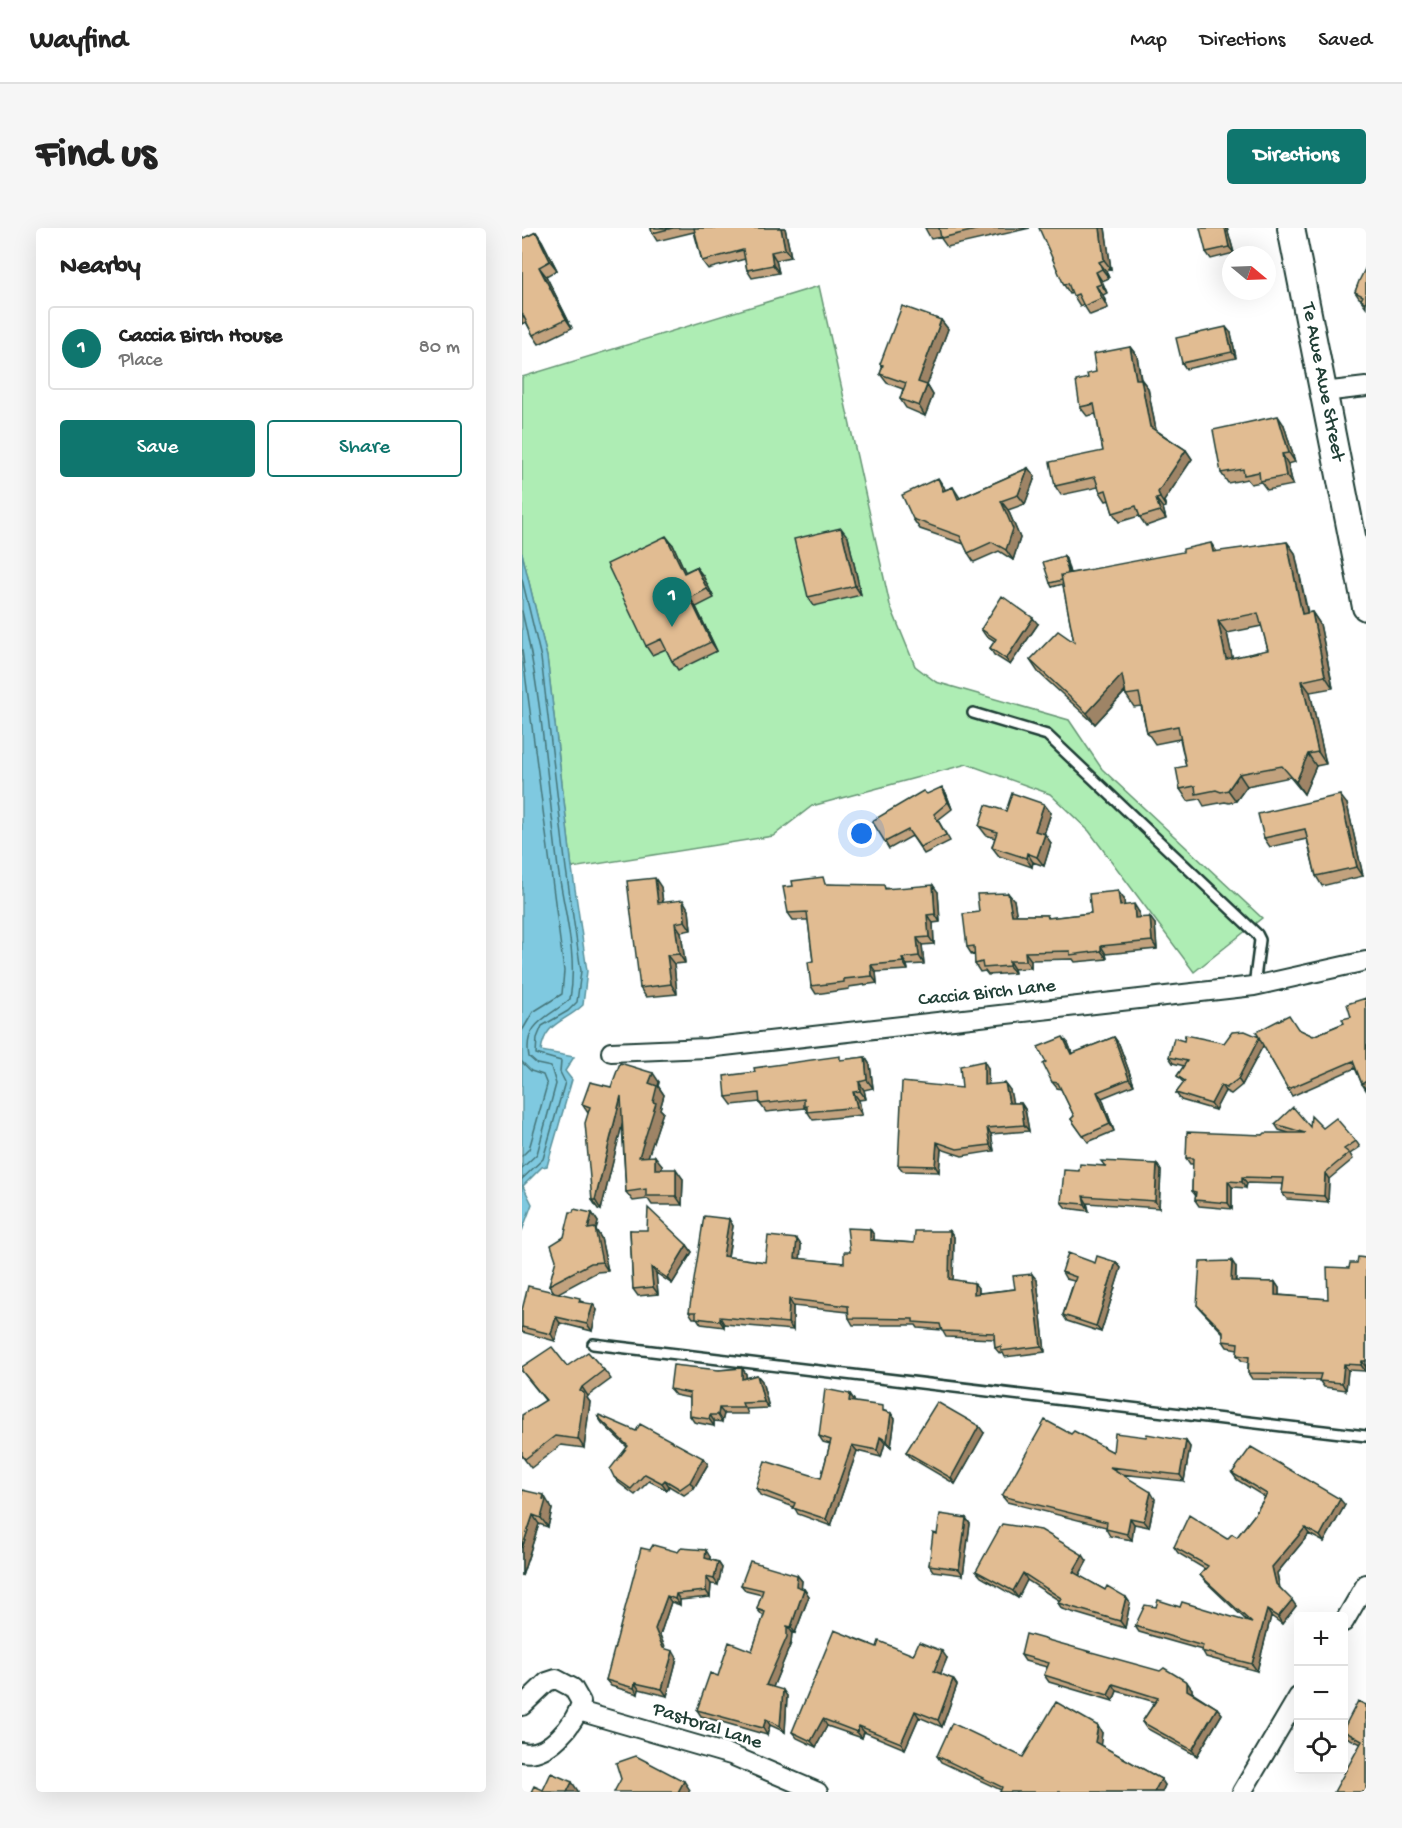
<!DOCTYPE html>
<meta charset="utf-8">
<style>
body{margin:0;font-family:"Gochi Hand",sans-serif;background:#f6f6f6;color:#222}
.controls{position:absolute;right:18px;bottom:18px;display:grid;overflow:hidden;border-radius:6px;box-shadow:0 6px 24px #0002}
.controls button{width:54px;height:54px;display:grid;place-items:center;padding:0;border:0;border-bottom:2px solid #e0e0e0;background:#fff;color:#222;font:30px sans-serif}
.compass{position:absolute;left:700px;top:18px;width:54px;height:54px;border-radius:50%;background:#fff;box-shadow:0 6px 24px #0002;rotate:109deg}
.you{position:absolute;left:340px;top:606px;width:21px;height:21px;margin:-15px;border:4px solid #fff;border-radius:50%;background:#1a73e8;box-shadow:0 0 0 9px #1a73e833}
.badge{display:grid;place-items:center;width:39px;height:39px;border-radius:50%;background:#0f766e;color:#fff;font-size:20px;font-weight:700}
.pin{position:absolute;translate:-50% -50px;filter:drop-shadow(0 2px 3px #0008)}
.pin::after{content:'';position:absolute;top:32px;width:21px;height:18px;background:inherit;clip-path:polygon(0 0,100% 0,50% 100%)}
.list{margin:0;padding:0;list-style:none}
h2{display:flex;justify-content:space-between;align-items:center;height:78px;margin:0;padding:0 24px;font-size:26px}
h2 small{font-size:20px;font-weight:400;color:#767676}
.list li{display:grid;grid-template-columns:39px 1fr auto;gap:18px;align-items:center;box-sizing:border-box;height:84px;margin:0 12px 12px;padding:0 12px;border:2px solid #e0e0e0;border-radius:6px}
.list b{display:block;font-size:22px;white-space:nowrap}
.list p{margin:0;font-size:20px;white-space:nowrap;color:#767676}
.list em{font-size:20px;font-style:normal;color:#767676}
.actions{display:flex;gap:12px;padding:18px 24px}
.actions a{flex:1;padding:14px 0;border:2px solid #0f766e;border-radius:6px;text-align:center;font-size:21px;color:#0f766e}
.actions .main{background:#0f766e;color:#fff}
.icon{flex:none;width:33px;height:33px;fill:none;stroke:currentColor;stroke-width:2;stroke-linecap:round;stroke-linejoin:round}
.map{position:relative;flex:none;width:844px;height:1564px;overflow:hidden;border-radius:6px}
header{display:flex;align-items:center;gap:36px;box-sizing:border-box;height:84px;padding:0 30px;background:#fff;border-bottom:2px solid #e0e0e0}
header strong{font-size:28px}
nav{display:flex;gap:33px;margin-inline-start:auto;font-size:21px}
.intro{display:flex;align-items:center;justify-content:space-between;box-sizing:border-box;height:144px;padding:0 36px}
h1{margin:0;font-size:42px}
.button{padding:15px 27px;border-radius:6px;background:#0f766e;color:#fff;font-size:21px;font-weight:700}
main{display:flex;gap:36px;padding:0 36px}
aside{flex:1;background:#fff;border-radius:6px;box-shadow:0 6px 24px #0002}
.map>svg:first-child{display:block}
.green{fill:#aeedb4;stroke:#669574;stroke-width:1.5}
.water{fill:#7fc9e0;stroke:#59919b;stroke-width:1.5}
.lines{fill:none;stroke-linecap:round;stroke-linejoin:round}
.shore{stroke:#457579;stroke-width:1.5}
.lane-casing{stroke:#1f3d34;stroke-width:14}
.street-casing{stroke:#1f3d34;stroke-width:22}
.secondary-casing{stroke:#1f3d34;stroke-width:30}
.lane{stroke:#fff;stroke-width:9}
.street{stroke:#fff;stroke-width:18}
.secondary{stroke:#fff;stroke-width:26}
.wall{fill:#c2a27e;stroke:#1f3d34;stroke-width:1.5;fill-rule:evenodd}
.shaded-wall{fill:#9e8466;stroke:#1f3d34;stroke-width:1.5}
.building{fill:#e1bc92;stroke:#1f3d34;stroke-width:1.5;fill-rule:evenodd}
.labels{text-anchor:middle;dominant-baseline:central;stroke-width:5;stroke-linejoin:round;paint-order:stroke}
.street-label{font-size:20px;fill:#1f3d34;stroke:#fff}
</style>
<header>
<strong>Wayfind</strong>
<nav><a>Map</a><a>Directions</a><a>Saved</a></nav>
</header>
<div class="intro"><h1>Find us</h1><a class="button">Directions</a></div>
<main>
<aside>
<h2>Nearby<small></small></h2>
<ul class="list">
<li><span class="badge">1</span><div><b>Caccia Birch House</b><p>Place</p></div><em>80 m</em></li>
</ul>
<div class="actions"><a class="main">Save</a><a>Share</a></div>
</aside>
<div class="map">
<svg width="844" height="1564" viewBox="0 0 844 1564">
<rect width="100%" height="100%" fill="#fff"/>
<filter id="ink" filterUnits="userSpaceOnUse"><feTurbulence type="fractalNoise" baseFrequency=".0167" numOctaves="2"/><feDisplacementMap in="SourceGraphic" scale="12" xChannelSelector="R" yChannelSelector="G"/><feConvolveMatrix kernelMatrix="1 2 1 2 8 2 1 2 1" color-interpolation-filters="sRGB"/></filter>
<g filter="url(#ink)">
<path class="green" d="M297,58l71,319 25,61 21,16 133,38 33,49 160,149 -68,54 -105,-141 -39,-37 -83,-30 -155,42 -39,30 -201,32 -25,-211 -25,-104v-176z"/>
<path class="water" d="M0,325l25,104 25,211 15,103 -4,34c-19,18 -38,17 -42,46l33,6 -9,14 7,9 -25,86 -5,1 -19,19 9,18 -10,27z"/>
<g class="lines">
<path class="shore" d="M0,351l19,79 25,211 15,102 -4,31 -9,9 -26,15 -5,12 -1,16 25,7 -1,11 5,10 -22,77 -21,20
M0,383c20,84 25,171 36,257 6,42 20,88 12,131 -18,17 -48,23 -41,58l8,7 14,3 5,17 -19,70 -15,14
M0,422l42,321 -2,23 -29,18 -11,19
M0,834l9,9 12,4 4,10 -18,64 -7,7"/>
<defs>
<path id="lane" d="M451,485l74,22 210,199 3,6 -6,46
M71,1116l773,92"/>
<path id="street" d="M801,164l43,-5
M89,824l96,-4 547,-62 112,-25
M822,1394l22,-38
M0,1478l25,-24 9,-3 17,9 8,14c-5,22 -34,56 -59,50
M57,1483l152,44 87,37
M720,1564l56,-95"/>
<path id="secondary" d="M769,0l75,379"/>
</defs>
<use href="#lane" class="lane-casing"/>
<use href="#street" class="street-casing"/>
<use href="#secondary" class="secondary-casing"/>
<use href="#lane" class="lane"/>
<use href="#street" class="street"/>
<use href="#secondary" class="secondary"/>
</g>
<path class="wall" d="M129,0h134l6,29 -15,3 3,13 -27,5 -5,-8 -2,-11 -37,10 -6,-8 -8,-29 -37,9 -5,-8z
M403,0h105l-83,19 -7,-10 -9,2z
M583,0l6,41 -5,2 3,7 -7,3 5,12 -4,2 5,13 -18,7 -7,-11 -3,2 -8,-13 -2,1 -6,-9z
M705,0l7,25 -23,6 -5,-7z
M14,4l6,9 15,29 -11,6 26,52 -33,16 -6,-9 -7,-13 -4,2v-85z
M844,39v40l-5,-7v-1l-2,-1 -4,-6z
M419,92l7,9 -21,56 6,10 -8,21 -19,-8 -6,-9 3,-10 -16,-6 -7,-9 3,-7 -3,-3z
M709,105l5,25 -50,11 -4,-6z
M608,119l7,9 4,23 7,9 8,42 30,20 6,9 -28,42 2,6 -3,1 3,11 -20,7 -7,-10 -20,6 -6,-9 -4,-13 -3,1 -6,-9 -2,-5 -37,8 -6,-9 48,-35 -7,-37 -9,2 -7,-9 8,-29z
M762,197l11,37 -7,2 5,21 -26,5 -6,-8 -10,2 -4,-5 -19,4 -7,-10z
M506,240l7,9 -10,27 -17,6 12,28 -7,22 -14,-9 -25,11 -6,-9 -4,-9 -44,-15 -7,-10 31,-32 1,3 8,-3 7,11z
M326,309l13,58 -47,11 -6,-9z
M765,314l8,11 13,60 4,-1 8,12 13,64 -23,4 16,72 -10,2 -12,28 -14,-17 -43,9 -11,15 -7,2 -4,-1 -21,4 -4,-7 -12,2 -8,-12 6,-23 -6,-27 -25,5 -8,-12 -6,-26 -7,1 -8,-12 -1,-3 -30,32 -57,-52 -8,-12 44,-18 -11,-58 -11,3 -2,-4 14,-27 2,3 4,14zM740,398l6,24 -36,8 -5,-25z
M151,317l12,27 11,-5 7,9 11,22 -18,9 21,44 -39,19 -6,-9 -6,-12 -14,6 -6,-9z
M516,396l-28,41 -16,-10 -4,-7 5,-7 -10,-6 -4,-6z
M424,565l6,16 -14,11 12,21 -26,13 -12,-18 -23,13 -4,-7 42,-48z
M825,576l16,72 -41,10 -6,-10 -9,-37 -37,8 -6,-9z
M484,583l45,2 -7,21 7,9 -7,23 -11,-4 -1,5 -33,-11 -7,-9 3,-9 -9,-3 -7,-9z
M305,656l111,8 2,30 -7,1 1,21 -12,1 2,19 -17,1 1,5 -32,2 1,11 -28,4v2l-33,5 -5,-8 2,-25 -5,-41h-15l-5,-7z
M139,659l2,16 26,7 2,20 -10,2 4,31 -11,1 3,30 -31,3 -6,-9z
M602,671v6l15,7 1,6 15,6 2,25 -51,5 1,5 -32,3 -2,-3 -42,1v8l-17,1 1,4 -27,2 -3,-4 -5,1 -5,-8v-10l-3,1 -5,-8 47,-47 2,15h31l2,3 42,-5z
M844,770v92l-4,-6 -7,-16 -63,28 -29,-51 -21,40 -11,9 -6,-3 -10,19 -34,-10 -5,-7 8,-10 -7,-7 7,-10 -11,-3 -4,-6 15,-16 40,2 74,-14 15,7 31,-13 7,-6z
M592,809l5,7 15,41 -32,13 12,33 -26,11 -17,-23 3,-3 -13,-27 -4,-1 -5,-6 -6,-20 22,-19 4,11z
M343,829l5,8 3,23 -9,2 2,9 -7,1 3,15 -49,5 -8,-12 -39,4 -6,-8v-2l-28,3 -6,-8 117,-37z
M466,840v16l22,6 2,13h9l4,6 4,22 -38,3 3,17 -32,5 -21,-7 -2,23 -36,-1 -5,-6 64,-77z
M137,854l-1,4 6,9 -4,14 3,3 -15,44 14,9v4l21,10 -1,26h-30l-4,-6 -15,2 -7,-9 -4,-68 -21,86 -3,-1 -6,-9 -4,-87 -6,-9 29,-17z
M753,896l48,4 33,13 4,6 -10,7 3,5 -24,20 -1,23 -41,-3 -5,-6 1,-9 -36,-1 -1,5 -14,-1v22l-33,-3 -4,-6 1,-4 -4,-5 1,-27h-3l-4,-6 77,-23 26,-2 -10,-3z
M635,936l4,7 -2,37 -72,-5 2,8 -23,-3 -5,-6 18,-31 26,-5z
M70,985l6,9 -2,8 5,8 7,33 -11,1 -39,21 25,9 14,8 -5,21 -32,-8 -5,18 -33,-9v-22l32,-18 -5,-7 15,-48z
M207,991l4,7 -5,31 37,5 36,-17 -1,14 44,4 6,-11 20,-23 4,6v5l40,3 36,-12 4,6 -1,43 26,9v4l36,-4 22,-9 8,72 -40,5 -2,-4 -3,1 -5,-6 -1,-9 -48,-2 -4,-7 -24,-2 -2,-3h-63l-4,-7 -1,-6 -55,-6v24l-69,-6v3l-23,-3 -4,-6h-4l-4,-6z
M108,1002l57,15 5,7 -20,32 -16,-11 2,21 -20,2 -5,-7z
M844,1030v109l-1,4 -17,-1 -2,20 -22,-3 -5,-7 -67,-1 -4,-6v-11l-6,-1 -5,-6 1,-6 -11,-2 -4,-6v-8l-21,-22 -5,-6 39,-38v14l39,1 4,6v7l49,4 21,-31z
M594,1034l5,6 -20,64 -34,-11 -4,-6 11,-34 -8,-2 -4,-7 33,-9z
M45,1138l37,4 7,9 -23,17 -1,2 3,4 -6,46 -23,-3 -30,23 -9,-12 23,-56 -23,-29z
M220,1140l4,6v4l11,-3 5,6 7,27 -23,1 2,5h-24l-2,8 -8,-1v5l-20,-4 -4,-6v-18l-15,-3 -5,-6 49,-19z
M328,1166l4,6v2l34,10 7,7 -4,28 -6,-4 -4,14 -24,-6 -26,75 -33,-12 -4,-7 -34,-12 -4,-7 65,-10 9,-34 -7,-2 -4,-6z
M76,1189l110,47 -14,24 -10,7 -15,-9 -2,4 -18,-9 -14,14 -16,-12 -5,-6 13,-30 -25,-24z
M462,1205l-29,51 -44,-26 -5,-6z
M549,1206l42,18 73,-11 4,6 -6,34 -63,-7 34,25 -6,28 -15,-3 -2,16 -22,-4 -4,-7v-2l-99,-25 -5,-6z
M710,1245l113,32 -21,37 -15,-8 -32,39 3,15 16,18 -14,18 -11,-8 -14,55 -51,-14 -4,-7 -63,-18 -4,-6 21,-19h24l68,15 -43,-41 -5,-6 5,-6 -27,-16 -4,-6 63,-10 18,-23 10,-17 -28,-17z
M0,1262l28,14v1l2,4 -4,18 -9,-3 -17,52z
M444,1290l4,6 -7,51 -30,-4 -4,-6 8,-31z
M128,1322l28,2 32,5v3l8,2 4,6 -4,17 -7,-1 -1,13 -30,3v5l-9,-3 -11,33 5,14 12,9 -10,38 -28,-7 -1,5 -27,-8 -5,-6z
M565,1333l-8,15 26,14 25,13 -5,25 -63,-19 -4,-6 2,-2 -33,-21 -9,18 -37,-21 -5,-6z
M275,1347l5,6 -1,7 3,1 5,7 -14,37 -3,-1 -1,11 -18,44 14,9 -2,36 -15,-7 -3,10 -66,-19 -4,-6 21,-34 34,-25 12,-35 -2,-1 -5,-6 5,-14 -16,-4 -5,-6z
M355,1419l36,8 34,3 -7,16 13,5 4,6 -15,42 -23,-10 -14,32 -41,-17 -2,6 -35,-12 -11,21 -19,-9 -5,-6z
M499,1427l171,34v3l25,16 5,6 -25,42 -51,-28 -4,-6 13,-20 -38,-11 -4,10 -64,-19 -5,-7 3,-8 -22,-6z
M844,1477v87l-5,-48 -15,-7 -2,-4v-5z
M580,1505l-2,12 61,34 4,6 -3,7h-162l1,-2 -60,-28 -4,-6 86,1z"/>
<path class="shaded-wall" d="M259,0h4l6,29 -6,-8z
M578,0h5l6,41 -7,-9z
M703,0h2l7,25 -5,-6z
M14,4l6,9 15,29 -7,-9z
M249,24l5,8 3,13 -6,-8z
M577,34l7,9 3,7 -7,-9z
M17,39l7,9 26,52 -6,-9z
M574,44l6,9 5,12 -6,-9z
M574,58l7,9 5,13 -6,-10z
M419,92l7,9 -23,62 -7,-9z
M704,99l5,6 5,25 -4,-6z
M608,119l7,9 5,32 -6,-9z
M619,151l7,9 9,48 -7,-9z
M405,157l6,10 -8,21 -6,-10z
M756,188l6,9 11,37 -6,-9z
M664,222l6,9 -28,42 2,6 -6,-9 -2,-6z
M760,226l6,10 5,21 -7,-9z
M506,240l7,9 -10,27 -7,-9z
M416,250l6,9 6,13 -7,-9z
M634,271l7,9 3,11 -6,-8z
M479,273l7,9 12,28 -7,22 -7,-10z
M319,300l7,9 13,58 -6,-9z
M144,308l7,9 17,37 -6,-9z
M765,314l8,11 15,73 -8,-12z
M689,315l8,12 -6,-3z
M542,328l2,3 4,16 -7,5z
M174,339l7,9 11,22 -7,-9z
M168,370l6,9 21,44 -6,-9z
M790,384l8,12 13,64 -8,-12z
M511,390l5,6 -28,41 -4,-6z
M696,393l9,12 8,37 -9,-11z
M600,447l8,11 -35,38 -8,-11z
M780,453l8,11 16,72 -8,-12z
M786,526l8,12 -12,28 -8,-12z
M717,546l8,12 -11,15 -8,-11z
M420,559l4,6 6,16 -4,-7z
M818,567l7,9 16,72 -6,-9z
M522,576l7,9 -9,27 -7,-9z
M523,606l6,9 -7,23 -7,-9z
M505,625l6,9 -1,5 -6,-9z
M133,650l6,9 3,26 -6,-10z
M411,657l5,7 2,30 -5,-8z
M596,663l6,8 1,14 -5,-7z
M486,665l6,7 4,23 -6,-8z
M161,672l6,10 2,20 -6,-9z
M612,676l5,8 1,14 -5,-8z
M405,687l6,8 1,21 -5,-7z
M628,689l5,7 2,25 -5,-8z
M153,695l6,9 4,31 -6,-9z
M395,710l5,7 2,19 -5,-8z
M579,718l5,8 1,5 -6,-8z
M503,724l6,8v8l-5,-7z
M145,727l7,9 3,30 -6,-10z
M380,730l5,7 1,5 -5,-8z
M487,733l5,8 1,4 -6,-7z
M349,737l5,7 1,11 -5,-7z
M541,809l5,6 7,17 -4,-6z
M592,809l5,7 15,41 -5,-6z
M737,810l5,6 -22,41 -4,-6z
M343,829l5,8 3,23 -6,-8z
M462,833l4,7 1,23 -5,-6z
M131,845l6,9 -1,4 6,9 -4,14 3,3 -18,54 -6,-9 14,-55 -4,-19z
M337,854l5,8 2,9 -6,-8z
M483,855l5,7 4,19 -5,-6z
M699,857l4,6 -10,19 -4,-6z
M331,864l6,8 3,15 -5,-8z
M575,864l5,6 12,33 -4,-7z
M99,868l6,9 -26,105 -6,-10z
M499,875l4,6 4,22 -5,-6z
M465,900l4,6 3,17 -4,-6z
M415,914l4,7 -2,23 -4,-6z
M133,928l7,9 -1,14 -6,-10z
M635,936l4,7 -2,37 -4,-7z
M154,941l7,10 -1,26 -6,-9z
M803,945l4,6 -1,23 -4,-6z
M720,949l5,6 -1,5 -4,-6z
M706,953l4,6v22l-4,-6z
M561,968l4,7 2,8 -4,-7z
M70,985l6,9 -2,8 5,8 7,33 -6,-9 -14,-33z
M207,991l4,7 -6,36 -4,-6z
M348,1001l4,6v11l-4,-6z
M428,1003l4,6 -1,48 -4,-6z
M275,1011l4,6 -1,19 -5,-6z
M165,1017l5,7 -20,32 -5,-6z
M710,1033l4,6 -1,20 -4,-6z
M594,1034l5,6 -20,64 -5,-6z
M129,1039l5,6 2,21 -5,-7z
M510,1046l5,6 8,72 -4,-6z
M753,1054l4,6v13l-4,-6z
M452,1055l5,6 -1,11 -4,-6z
M267,1071l4,7v24l-5,-7z
M71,1076l4,6 -5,21 -5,-7z
M34,1089l4,6 -5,18 -4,-7z
M198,1089l4,7v3l-4,-6z
M840,1133l4,6 -1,4 -4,-6z
M822,1136l4,6 -2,20 -4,-7z
M220,1140l4,6 1,12 -5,-7z
M235,1147l5,6 7,27 -5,-6z
M60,1159l6,9 -1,2 3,4 -6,46 -6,-9 2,-48z
M328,1166l4,6v7l-5,-6z
M197,1180l5,6 -2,8 -4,-7z
M369,1185l4,6 -4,28 -4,-6z
M188,1187l4,6v5l-5,-7z
M457,1198l5,7 -29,51 -4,-6z
M358,1209l5,6 -4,14 -4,-7z
M664,1213l4,6 -6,34 -4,-6z
M330,1217l5,6 -26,75 -5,-7z
M181,1230l5,6 -14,24 -4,-6z
M143,1252l4,6 -2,4 -5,-7z
M629,1264l4,7 -6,28 -5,-6z
M22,1267l8,14 -4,18 -7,-9 2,-19z
M818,1271l5,6 -21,37 -4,-6z
M11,1287l6,9 -17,52v-28z
M444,1290l4,6 -7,51 -4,-6z
M608,1290l4,6 -2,16 -5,-6z
M783,1300l4,6 -32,39 3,18 -4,-7 -4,-17z
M184,1322l4,7 -1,7 -4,-6z
M561,1327l4,6 -10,18 -4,-7z
M196,1334l4,6 -4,17 -4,-6z
M501,1345l4,7 -9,18 -5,-7z
M275,1347l5,6 -1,11 -5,-6z
M184,1349l5,7 -1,13 -4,-6z
M282,1361l5,7 -14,37 -4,-6z
M154,1366l4,6v5l-5,-6z
M145,1368l4,6 -11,33 8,20 -5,-7 -8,-19z
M604,1369l4,6 -5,25 -5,-7z
M770,1372l4,6 -14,18 -4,-7z
M745,1382l4,6 -14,55 -5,-7z
M265,1398l5,6 -1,11 -20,49 -5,-7z
M151,1423l4,7 -10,38 -5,-7z
M420,1423l5,7 -8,20 -5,-7z
M431,1451l4,6 -15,42 -4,-7z
M665,1454l5,7v7l-5,-6z
M113,1455l4,6 -1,5 -4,-6z
M591,1456l4,7 -4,10 -5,-6z
M261,1462l4,6 -2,36 -5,-6z
M695,1480l5,6 -25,42 -5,-6z
M393,1483l4,6 -14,32 -4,-6z
M244,1491l4,6 -3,10 -4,-7z
M301,1491l4,7 -11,21 -5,-6z
M337,1498l5,6 -2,6 -5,-6z
M576,1498l4,7 -2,16 -5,-7z
M639,1551l4,6 -3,7h-8z
M162,1553l6,9 -1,2h-11z
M50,1554l6,9v1h-11z"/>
<path class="building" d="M129,0h22l-21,5z
M172,0h87l4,21 -14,3 2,13 -26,5 -4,-20 -41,11z
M417,0h45l-43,10z
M517,0h61l4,32 -5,2 3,7 -6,3 5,12 -5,2 6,12 -18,8 -6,-12 -5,2 -5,-13 -4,2z
M678,0h25l4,19 -23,5z
M14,4l14,29 -11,6 27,52 -33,16 -11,-22v-74z
M844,39v36l-5,-3 2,-4 -8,-4 4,-11z
M380,78l39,14 -23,62 9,3 -8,21 -19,-7 6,-16 -26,-9 3,-9 -3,-1z
M704,99l6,25 -50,11 -6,-25z
M608,119l6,32h5l9,48 36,23 -28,42 2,6 -4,1 4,12 -20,6 -4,-11 -23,7 -7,-23 -6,2 -5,-15 -40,9 -5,-24 53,-11 -9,-47 -14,3 -4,-26 12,-3 -1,-4 9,-2 -3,-18z
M756,188l11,37 -7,1 4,22 -26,5 -1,-9 -15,3 -1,-6 -22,4 -8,-43z
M506,240l-10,27 -17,6 12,28 -7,21 -14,-8 -24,11 -8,-17 -47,-17 -11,-24 36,-17 5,13 10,-4 5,12z
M319,300l14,58 -47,11 -14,-58z
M144,308l18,37 12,-6 11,22 -17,9 21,44 -39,19 -11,-22 -15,7 -39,-82z
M765,314l15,72 10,-2 13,64 -23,5 16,71 -10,2 -12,28 -14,-16 -43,8 -11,16 -7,2 -5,-2 -20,4 -1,-8 -15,3 -4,-21 10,-2 -8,-40 -31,6 -8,-39 -13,2 -4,-20 -35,38 -57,-53 28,-29 16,11 -13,-67 122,-23v-3l28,-6 2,9zM736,385l10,37 -42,9 -8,-38z
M542,328l4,16 -1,2 -6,1 1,5 -12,3 -7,-21z
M480,368l31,22 -27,41 -16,-11 6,-9 -15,-10z
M420,559l6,15 -14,12 12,21 -26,12 -12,-17 -23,12 -13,-21 51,-30 4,3z
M490,565l32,11 -9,27 10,3 -8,23 -10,-4 -1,5 -34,-11 5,-15 -18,-6 7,-21 20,6z
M818,567l17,72 -41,9 -11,-47 -41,9 -6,-24z
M301,649l2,7 59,1 1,4 48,-4 2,29 -8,1 2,22 -12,1 2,18 -17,2 1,4 -32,3 1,11 -28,3v3l-33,4 -3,-24 5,-1 -6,-49 -19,1 -5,-26 10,-1 -1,-5z
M133,650l3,25 25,-3 2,21 -10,2 4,31 -12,1 4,29 -31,4 -13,-107z
M596,663l2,15 14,-2 1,14 15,-1 2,24 -51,5v5l-31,4v-4l-45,1 1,9h-17v5l-26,2 -1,-6 -7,2 -1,-18 -7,1 -4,-33 16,-2 -2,-18 31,-1 4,22h35l1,3 43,-5 -2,-19z
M844,770v83l-4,3 -9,-23 -65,28 -29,-51 -21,41 -12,9 -5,-3 -10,19 -35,-11 9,-12 -8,-5 10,-15 -18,-4 5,-19 10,3 1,-6 39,8 8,-11 13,-1 14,6 -3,-5 33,-17 9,14 15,7 31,-13 -2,-4 9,-2 -4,-13z
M541,809l8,17 43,-17 15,42 -32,13 13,32 -27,12 -12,-17 3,-3 -16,-33 -6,-1 -9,-18 3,-2 -8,-15z
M318,828v4l25,-3 2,23 -8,2 1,9 -7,1 4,15 -50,5v-6l-3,1v-8l-44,5 -1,-11 -33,4 -2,-21 31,-4 -1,-4z
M462,833v24l21,-2 4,20h12l3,22 -37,3 3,17 -33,4 -20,-7 -2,24 -37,-1 4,-83 60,6 -2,-22z
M98,835l33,10 -4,10 8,3 -4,16 3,1 -17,54 16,-1v13h21v27h-30v-7l-20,3 -5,-96 -26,104h-3l-7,-77 5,-16 -8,-3 8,-22 21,5z
M771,879l17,20 1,-11 12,12 13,-10 20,23 -12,8 5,4 -24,20 -1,23 -42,-3 2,-15 -42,-1v5l-14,-1v22l-33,-3 1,-8 -4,-1 1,-33h-7l1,-26 76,3 2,-2h40l-30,-9z
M579,933l56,3 -2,37 -72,-5 2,8 -24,-2 3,-32 15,1 1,-7 25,2z
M126,980l39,37 -20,33 -16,-11 2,20 -20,2 -3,-59h17z
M52,981l18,4 -4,16 7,-1 7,34 -11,1 -42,22 7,-25 -5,-15 13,-8 6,-25h3z
M182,988l25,3 -6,37 42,6 3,-26 29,3 -2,19 49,5v-11h6l-3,-24 23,1v11l44,3 1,-12h35l-1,48 25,4v11l41,-5 -2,-13 19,-2 9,72 -40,5v-5l-6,2 -1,-15 -52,-2 -2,-7 -27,-2v-3l-64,-1 -1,-12 -59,-7 -1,24 -68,-6v4l-24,-3v-6h-7z
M546,1025l27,10 2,-7 19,6 -20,64 -33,-11 13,-38 -14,-5z
M836,1029l8,1v103h-4l-1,4 -17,-1 -2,19 -23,-2 2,-7 -73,-1 1,-16 -12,-2 1,-12 -15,-2v-10l-26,-26 3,-43 32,-1 -1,20 44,1v13l53,4 -1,-32 22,1 1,-5h7z
M6,1058l52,12 -1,4 14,2 -6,20 -31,-7 -5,17 -29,-7v-17z
M30,1119l15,19 21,-14 16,18 -22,17 -2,4 4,2 -6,46 -23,-3 -30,23 -3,-4v-40l24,-15 -24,-29v-4z
M151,1137l46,5 23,-2v11l15,-4 7,27 -22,1 2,5h-25l-1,7h-8l-1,4 -19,-3v-23l-20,-4z
M303,1161l25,5 -1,7 34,5v5l8,2 -4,28 -7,-4 -3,13 -25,-5 -26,74 -33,-11 2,-5 -39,-15 9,-27 56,17 10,-38 -12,-4z
M415,1174l42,24 -28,52 -45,-26z
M77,1187l37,16 4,-7 63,34 -13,24 -10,7 -15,-9 -3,3 -17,-9 -14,15 -17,-12 -4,-8 18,-23 -30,-29z
M523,1192l26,14 3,-3 39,21 2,-19 31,4 1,-3 39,7 -6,34 -70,-8 41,25 -7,29 -14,-3 -3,16 -21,-5 1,-7 -105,-26z
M729,1219l89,52 -20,37 -15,-8 -33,39 4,17 16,16 -14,17 -11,-7 -15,54 -51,-13 2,-5 -68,-20 10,-21 11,2 2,-7 22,7 2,-5 70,21 -52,-48 8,-9 -34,-19 15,-32 38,24 5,-5 5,3 18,-23 12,-20 -35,-21z
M0,1262l22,5 -1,4 3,1 -5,18 -8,-3 -11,33z
M418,1286l26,4 -7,51 -30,-4 4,-32 4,1z
M480,1296l39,6 42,25 -10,17 32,18 2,-4 19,11 -6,24 -62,-18 3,-5 -38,-25 -10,18 -37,-20z
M131,1317l25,7 3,-4 25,2 -1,8 13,4 -4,17 -8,-2v14l-30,3 -1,5 -8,-3 -12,33 8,19 10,3 -11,38 -27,-6 -1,5 -28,-8 35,-132 9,2z
M228,1333l47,14 -1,11 8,3 -13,38 -4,-1v11l-21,48 17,5 -3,36 -14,-7 -3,9 -66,-18 13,-37 8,3 11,-34 23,9 13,-39 -8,-3 6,-19 -22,-5z
M312,1402l43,17 2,-6 34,14 6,-13 23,9 -8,20 19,8 -15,41 -23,-9 -14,32 -42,-17 -2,6 -34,-13 -12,22 -19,-9z
M504,1406l134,37 4,-3 23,14v8l30,18 -25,42 -50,-28 16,-24 -45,-14 -5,11 -64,-20 5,-12 -28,-8z
M836,1473l8,4v87h-32l28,-51 -18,-10v-3z
M534,1474l42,24 -3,16 66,37 -7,13h-154l2,-5 -65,-31 15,-33 71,34z
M114,1528l48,25 -6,11h-64l7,-13 -5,-16z
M29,1545l21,9 -5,10h-36l3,-6 9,4z"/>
</g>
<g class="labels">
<g class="street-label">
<text transform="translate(800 154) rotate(79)">Te Awe Awe Street</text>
<text transform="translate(465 766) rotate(-6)">Caccia Birch Lane</text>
<text transform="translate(185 1499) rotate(18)">Pastoral Lane</text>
</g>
</g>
</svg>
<div class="controls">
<button>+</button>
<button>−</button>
<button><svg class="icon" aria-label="locate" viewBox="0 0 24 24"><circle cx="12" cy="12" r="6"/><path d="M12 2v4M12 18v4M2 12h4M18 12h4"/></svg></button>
</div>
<svg class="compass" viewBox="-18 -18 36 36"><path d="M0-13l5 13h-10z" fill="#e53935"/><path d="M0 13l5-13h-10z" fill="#767676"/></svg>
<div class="you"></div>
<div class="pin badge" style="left:150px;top:399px">1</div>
</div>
</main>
